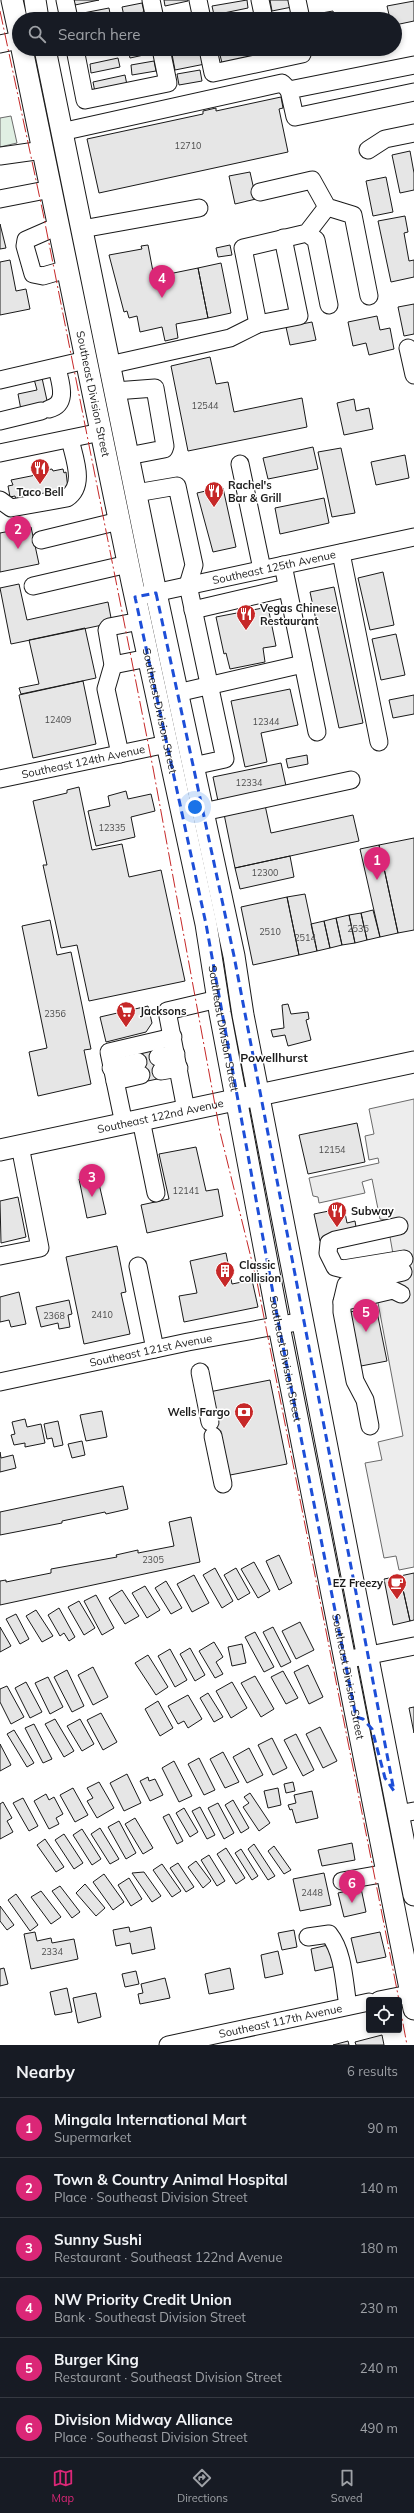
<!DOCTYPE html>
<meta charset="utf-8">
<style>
body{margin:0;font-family:Mulish,sans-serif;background:#20242c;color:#f1f3f6}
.controls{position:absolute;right:12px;bottom:12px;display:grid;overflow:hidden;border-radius:4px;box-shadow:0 2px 6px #0003}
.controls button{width:36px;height:36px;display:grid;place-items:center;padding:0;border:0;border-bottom:1px solid #363941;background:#171b24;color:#f1f3f6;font:20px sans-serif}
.you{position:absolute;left:195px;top:807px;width:14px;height:14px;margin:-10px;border:3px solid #fff;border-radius:50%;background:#1a73e8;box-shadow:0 0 0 6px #1a73e833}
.badge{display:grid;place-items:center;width:26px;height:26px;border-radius:50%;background:#db2777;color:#fff;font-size:13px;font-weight:700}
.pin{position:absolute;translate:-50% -33px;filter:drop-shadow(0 1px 2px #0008)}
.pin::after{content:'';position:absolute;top:21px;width:14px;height:12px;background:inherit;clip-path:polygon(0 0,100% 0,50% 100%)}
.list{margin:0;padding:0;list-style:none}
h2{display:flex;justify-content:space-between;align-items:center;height:52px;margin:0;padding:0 16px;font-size:17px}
h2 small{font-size:13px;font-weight:400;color:#9ea1a6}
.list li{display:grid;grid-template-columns:26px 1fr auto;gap:12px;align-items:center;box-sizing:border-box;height:60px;padding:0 16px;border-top:1px solid #363941}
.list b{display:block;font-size:15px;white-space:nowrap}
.list p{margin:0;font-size:13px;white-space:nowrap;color:#9ea1a6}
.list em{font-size:13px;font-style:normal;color:#9ea1a6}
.icon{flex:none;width:22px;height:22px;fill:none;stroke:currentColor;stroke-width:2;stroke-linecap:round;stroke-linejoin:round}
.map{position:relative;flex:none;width:414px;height:2045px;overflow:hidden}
.search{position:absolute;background:#171b24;box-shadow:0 2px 6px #0003;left:12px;right:12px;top:12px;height:44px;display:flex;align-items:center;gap:10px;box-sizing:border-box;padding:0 14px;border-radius:22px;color:#9ea1a6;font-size:15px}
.sheet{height:412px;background:#171b24}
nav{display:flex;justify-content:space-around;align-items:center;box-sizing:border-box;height:56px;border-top:1px solid #363941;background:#171b24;font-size:11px;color:#9ea1a6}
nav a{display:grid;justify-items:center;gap:2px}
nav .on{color:#db2777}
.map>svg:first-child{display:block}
.green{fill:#e0efe3;stroke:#6a6a6a}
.parking{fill:#ededed;stroke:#6a6a6a}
.building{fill:#e6e6e6;stroke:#1a1a1a}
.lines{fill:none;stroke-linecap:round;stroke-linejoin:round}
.minor-casing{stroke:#1a1a1a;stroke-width:19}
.major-casing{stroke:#1a1a1a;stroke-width:23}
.minor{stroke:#fff;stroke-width:17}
.major{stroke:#fff;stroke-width:21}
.power{stroke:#c62828;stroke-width:1;stroke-dasharray:14 3 2 3;stroke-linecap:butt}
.marked{fill:none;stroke:#1d4ed8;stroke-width:3;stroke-dasharray:8 5;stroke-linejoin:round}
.labels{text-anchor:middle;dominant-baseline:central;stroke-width:3;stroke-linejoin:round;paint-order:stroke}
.number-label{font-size:9px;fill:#4d4d4d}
.street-label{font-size:11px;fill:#1a1a1a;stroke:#fff}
.poi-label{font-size:11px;font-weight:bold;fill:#1a1a1a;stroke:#fff;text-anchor:start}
.neighbourhood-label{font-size:12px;font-weight:bold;fill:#1a1a1a;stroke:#fff}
</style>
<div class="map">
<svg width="414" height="2045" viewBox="0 0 414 2045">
<rect width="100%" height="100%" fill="#fff"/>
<path class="green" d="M11,116l6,27 -17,4v-29z"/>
<path class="parking" d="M414,1099v468l-15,3 -3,-14 -12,2 -19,-95 17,-3 -4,-18 25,-6 -30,-160 23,-5 -9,-51 -7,-1 -8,-40 -10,3 3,11 -46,10 -1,-6 -5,-1 -4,-18 70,-15 -1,-5 -9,2 -4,-24 9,-2 -5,-25z"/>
<path class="building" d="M74,0h25l-24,5z
M164,0h24v1l-23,5z
M247,0l1,8 -34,7 -2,-9z
M270,0h20l2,7 -20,4z
M414,1v20l-19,4v-6h-5l-3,-13z
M142,3l2,9 -20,4 -2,-9z
M109,8l2,11h-32l-1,-5z
M333,11l2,8h-24l-1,-4z
M191,14l1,5h-22v-1z
M254,14l1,5h-24z
M86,49h31l-29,6z
M128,49h24l1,4 -23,5z
M171,49h31l3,15 -30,6z
M247,49h14l1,5 -40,9 -2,-8z
M314,49h29l-28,6z
M118,58l2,9 -29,6 -1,-9z
M154,61l2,10 -24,4 -1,-10z
M200,70l2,11 -23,4 -2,-11z
M125,75l2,10 -32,7 -2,-10z
M281,97l2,11 -4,1 9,43 -189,41 -12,-54 116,-25v-3l13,-3v3z
M410,151l4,22v17l-14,3 -8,-38z
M250,172l6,27 -21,5 -6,-28z
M386,177l7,35 -20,4 -7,-35z
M405,216l3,16 -4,1 5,28 5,-1v17l-23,5 -13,-61z
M0,224l6,24 -6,1z
M148,245l6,32 44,-9 10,50 -32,6 2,14 -13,3 -3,-14 -22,5 -3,-16 -8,2 -2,-7 -3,1 -15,-57 33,-6 -1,-3z
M230,245l2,10 -14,2 -2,-9z
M10,260l6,31 10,-2 4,20 -30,6v-53z
M221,263l10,50 -23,5 -10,-50z
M414,304v30l-10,2 -6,-29z
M377,316l3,14 10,-2 4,21 -25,6 -3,-12 -13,3 -5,-24z
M312,322l4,18 -26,5 -4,-18z
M210,357l6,27 12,-2 6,30 68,-14 5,29 -119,24 -17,-85z
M42,378l8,36 -29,-4 -3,-16 19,-4 -3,-11z
M354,399l2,12 13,-3 4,21 -29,6 -7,-32z
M313,447l5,22 -50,10 -5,-21z
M341,448l14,65 -23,4 -14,-65z
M405,455l4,23 -33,7 -5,-23z
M52,469l1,2 10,-2 1,4 2,-1 2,17 -52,11 -1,-4 -5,1 -2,-11 5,-1 -2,-5 30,-6v-3z
M219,488h4l13,59 -23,5 -16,-59z
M324,498l5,25 -49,11 -5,-26z
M31,527l8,37 -39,8v-39z
M383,572l11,53 -24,5 -12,-52z
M19,584l8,36 81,-18 4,21 -101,21 -11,-56z
M334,587l29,136 -24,5 -29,-136z
M268,607l8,39 -13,2 2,14 -35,7 -4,-16 -2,1 -8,-37z
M85,628l11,50 -75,16 -2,-6 20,-4 -10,-44z
M396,634l9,41 -24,5 -9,-41z
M83,681l13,63 -63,14 -14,-63z
M290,689l8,36 -37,8 6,29 -22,5 -14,-66z
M414,695v19l-21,4 -4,-18z
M307,755l1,9 -20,4 -2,-9z
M281,763l5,23 -68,15 -5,-24z
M79,787l13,63 30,-6 7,33 32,-7 24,111 -96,20 -12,-56 -16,3 -18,-83h4l-14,-64 34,-8v-3z
M126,791l2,8 23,-5 4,17 -24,6 4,20 -39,9 -8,-35 22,-5 -2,-10z
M265,805l6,28 82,-18 6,26 -124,27 -11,-54z
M414,838v92l-16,3 -19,-88z
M379,845l19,88 -18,4 -20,-88z
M290,856l4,21 -54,12 -5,-21z
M305,894l12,57 -18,4 -12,-58z
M287,897l12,58 -46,10 -12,-58z
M373,910l7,27 -13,3 -6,-27z
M361,913l6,27 -12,3 -6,-28z
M349,915l6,28 -13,2 -6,-27z
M336,918l6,27 -12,3 -6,-27z
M50,920l7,35 14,-3 20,97 -7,1 7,34 -53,12 -9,-44 18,-4 -25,-122z
M324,921l6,27 -13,3 -6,-27z
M288,1004l3,10 17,-2 1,7 -3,1 5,20 -23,6 -3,-11 -12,2 -2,-7 13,-2 -2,-23z
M148,1006l4,17 -6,9 -40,10 -6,-25z
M156,1044l6,34 -19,4 -7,-34z
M357,1123l8,39 -57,12 -9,-39z
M196,1147l10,44 12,-2 5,27 -76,17 -6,-28 28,-6 -10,-45z
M97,1175l9,39 -19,4 -8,-39z
M18,1197l8,40 -25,6 -1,-42z
M344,1208l3,15 8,-2 2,12 -37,8 -6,-27z
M117,1246l9,46 -5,1 9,41 -46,10 -18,-87z
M226,1253l6,31 20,-4 6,27 -74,15 -5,-26 18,-3 -7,-32z
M19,1292l7,32 -15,3 -2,-7 -9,2v-25z
M69,1300l3,14 -4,1 2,12 -11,2 -1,-6 -17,4 -5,-20z
M376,1307l11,54 -26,5 -11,-54z
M270,1380l17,84 -62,12 -16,-84z
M102,1411l5,26 -21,4 -6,-26z
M25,1419l2,8 14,-3 4,19 -20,4v-4l-11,2 -3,-10 4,-1 -3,-12z
M58,1421l5,24 -9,2 -2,-9 -5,1 -3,-15z
M82,1441l3,14 -13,3 -4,-14z
M0,1452l1,6 12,-3 3,13 -16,4z
M123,1486l5,23 -22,5 -1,-2 -43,9v2l-62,12v-23z
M191,1517l9,45 -200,43v-24l6,-1v2l45,-9v-4l66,-12 -1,-2 22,-5v3l36,-7 -5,-24z
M279,1555l13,28 -13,7 -13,-29z
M254,1562l16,29 -12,7 -17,-29z
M215,1568l18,33 -11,7 -19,-33z
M236,1568l14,25 -12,7 -14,-25z
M414,1573v47l-4,1 -10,-45z
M194,1575l15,28 -17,9 -15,-28z
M400,1576l10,45 -17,4 -9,-46z
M166,1581l16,27 -11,6 -16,-26z
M145,1586l15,24 -13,8 -15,-25z
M122,1590l17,26 -14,8 -16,-26z
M96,1595l18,33 -12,7 -18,-34z
M79,1601l16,27 -11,7 -16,-28z
M59,1608l16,29 -6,4 -5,-8 -4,3 -12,-21z
M36,1610l17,26 -11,6 -16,-26z
M16,1614l13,25 -9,5 -14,-25z
M300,1622l14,28 -18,9 -14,-28z
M0,1627l11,19 -11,6z
M273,1627l18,35 -10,5 -18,-35z
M255,1632l19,35 -10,5 -19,-35z
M214,1642l9,15 -7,5 7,12 -8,4 -16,-27z
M242,1644l4,19 -14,3 -4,-19z
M190,1648l15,27 -10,6 -15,-27z
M170,1649l17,31 -12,7 -17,-31z
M148,1655l20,32 -12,8 -21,-32z
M308,1665l15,32 -14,7 -15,-32z
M93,1667l15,30 -15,8 -15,-30z
M67,1670l17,36 -12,6 -18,-35z
M283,1671l15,27 -12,6 -15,-27z
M255,1676l19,33 -13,8 -20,-34z
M48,1677l15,30 -13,7 -15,-31z
M26,1682l16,30 -12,6 -15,-30z
M232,1682l15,26 -16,10 -15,-27z
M7,1686l17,31 -13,7 -11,-22v-13z
M208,1693l15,24 -9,5 -14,-24z
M188,1695l14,24 -14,9 -4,-7 -6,3 -10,-18z
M158,1701l15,27 -13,8 -15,-27z
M414,1707v26l-5,-25z
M101,1713l16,29 -14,8 -16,-30z
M55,1719l19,32 -10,6 -19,-33z
M80,1719l14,25 -12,7 -15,-25z
M34,1724l18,35 -9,4 -18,-35z
M320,1727l17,34 -14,7 -17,-34z
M14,1730l20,33 -7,4 -20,-33z
M296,1734l18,36 -11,6 -19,-36z
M272,1738l15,30 -14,7 -15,-30z
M0,1744l11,21 -11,6z
M249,1748l14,27 -16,8 -14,-26z
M223,1752l16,30 -14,6 -15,-29z
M199,1758l16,32 -11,5 -16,-31z
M174,1761l18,35 -13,6 -17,-34z
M127,1774l14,29 -17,8 -14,-28z
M148,1777l1,4 6,-2 8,16 -13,6 -10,-20z
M99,1782l15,26 -17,10 -10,-17 6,-3 -6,-10z
M293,1782l2,9 -9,2 -2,-9z
M73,1788l15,27 -13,7 -15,-27z
M278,1788l3,17 -13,3 -4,-17z
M312,1791l6,27 -22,5 -4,-14 -2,1 -2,-5 8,-2 -2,-8z
M250,1793l20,30 -11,8 -16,-24 6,-4 -5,-6z
M46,1794l3,6 5,-3 9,17 -7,4 3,6 -10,5 -15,-28z
M23,1798l15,28 -9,5 -16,-28z
M233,1800l16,28 -8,5 -16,-28z
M3,1802l9,16 -5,3 6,11 -13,7v-35z
M218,1803l16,30 -10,6 -16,-31z
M200,1807l15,28 -8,4 -15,-28z
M184,1808l14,24 -8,5 -14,-24z
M169,1814l14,27 -6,3 -14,-27z
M135,1818l18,30 -10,6 -18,-30z
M119,1821l17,32 -10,6 -18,-32z
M100,1828l19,31 -9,5 -19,-30z
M82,1829l19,30 -9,6 -19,-30z
M64,1834l19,29 -9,6 -19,-29z
M45,1839l19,28 -8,5 -19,-27z
M352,1843l3,17 -33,6 -4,-16z
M254,1844l21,32 -7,4 -20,-31z
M274,1846l17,24 -7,4 -16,-23z
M226,1848l19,30 -9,6 -19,-30z
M241,1849l17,27 -6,4 -17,-27z
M209,1855l16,26 -8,5 -16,-26z
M196,1861l15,20 -8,7 -15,-21z
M178,1863l16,24 -8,5 -16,-24z
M162,1864l19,27 -9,6 -19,-27z
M144,1872l17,24 -9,6 -20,-29z
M324,1873l7,32 -31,6 -7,-32z
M104,1874l20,28 -11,8 -20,-28z
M129,1878l13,21 -11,7 -13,-21z
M85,1884l20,24 -9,8 -20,-23z
M60,1886l20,26 -8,6 -20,-27z
M361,1888l5,24 -22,5 -6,-24z
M41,1891l20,26 -10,7 -20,-27z
M16,1894l22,31 -8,6 -22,-31z
M0,1906l14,19 -7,5 -7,-9z
M129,1927l1,5 21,-5 4,22 -23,5 -2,-11 -14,3 -3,-16z
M294,1930l3,17 -15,3 -4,-17z
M35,1932l2,9 14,-3 1,5 22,-4 4,20 -47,10 -7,-35z
M380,1932l6,25 -29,6 -6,-25z
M332,1944l5,22 -22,5 -4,-22z
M278,1951l5,23 -18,4 -4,-23z
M4,1968l4,16 -8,2v-17z
M230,1968l4,21 -25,5 -4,-20z
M136,1971l3,13 -14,3 -3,-13z
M165,1978l5,20 -30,6 -2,-10 5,-1 -2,-9z
M67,1988l5,24 -17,3 -5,-23z
M96,1993l5,24 -23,6 -5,-25z
M382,2035l2,10h-28l-1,-3z
M348,2041l1,4h-16z"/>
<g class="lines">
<defs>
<g id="minor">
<path d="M65,0l4,19"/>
<path d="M151,0l4,19"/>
<path d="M198,0l4,19"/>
<path d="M260,0l4,19"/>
<path d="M297,0l4,19"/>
<path d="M0,44l19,-4"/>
<path d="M75,49l10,51 83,-17 -7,-34"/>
<path d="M208,49l5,24 89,-19 2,-5"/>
<path d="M414,65l-125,25 6,27 119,-25"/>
<path d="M61,132l221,-49 7,7"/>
<path d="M368,150l17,-11 29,-6"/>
<path d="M0,156l43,-6"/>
<path d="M260,192l52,-12 15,27 26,8 16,81"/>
<path d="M0,199l51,-10"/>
<path d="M58,226l-32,14 -1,6 8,28 10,2 24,-7"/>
<path d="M82,229l117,-21"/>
<path d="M307,233l9,7 13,65"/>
<path d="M258,324l-15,-76 64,-15 20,-26"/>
<path d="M408,348l6,27"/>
<path d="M109,365l121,-27 28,-14 41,-8 -16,-78"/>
<path d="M0,380l86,-20"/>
<path d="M115,391l40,-3 10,58 -1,3 -36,7"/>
<path d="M49,409c20,-5 11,-27 8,-41"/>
<path d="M0,421l41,-10"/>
<path d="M0,453l101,-21"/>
<path d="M240,464l22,105"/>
<path d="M136,493l41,-7 17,79 -6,20 37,174 -32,7"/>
<path d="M0,500l11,8 56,-10c19,-13 7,-40 3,-59"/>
<path d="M41,540l78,-19"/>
<path d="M341,553l38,189"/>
<path d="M283,565l34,167"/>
<path d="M33,586l95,-22"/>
<path id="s1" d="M145,595l269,-58"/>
<path d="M193,610l94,-22"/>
<path d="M113,665l35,-7"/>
<path d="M177,693l126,-29"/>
<path d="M120,754l-14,-65 7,-24 -6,-35 2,-3 31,-6"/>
<path id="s2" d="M0,779l167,-35"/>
<path d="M203,812l148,-32"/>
<path d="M158,1057l18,-3"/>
<path d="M111,1068l27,-6"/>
<path d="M161,1071l18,-3"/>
<path d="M115,1081l26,-6"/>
<path d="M186,1110l-19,-99 51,-12"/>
<path d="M141,1120l15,73"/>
<path d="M124,1124l-15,-72 64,-15"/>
<path d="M399,1226l-64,14 -6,3 -1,10 7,14 8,2 61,-10"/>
<path d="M0,1256l40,-8 -20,-102"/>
<path d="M138,1266l17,83"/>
<path d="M342,1302l4,-17 57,-13"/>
<path d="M200,1372l10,50"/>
<path id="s3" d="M0,1382l188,-40 115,-21"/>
<path d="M370,1426l-5,-26 -10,-19 -13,-69v-10l51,-12 8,4"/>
<path d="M213,1436l10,48"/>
<path d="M355,1658l59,-12"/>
<path d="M398,1814l16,-3"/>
<path d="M342,1881l45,-8"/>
<path d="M308,1937l21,-3c15,19 15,49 19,72"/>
<path d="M379,2000l35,-7"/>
<path id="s4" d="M168,2045l201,-43"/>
</g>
<g id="major">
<path d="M12,0l7,32"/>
<path d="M35,0l3,19"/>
<path id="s5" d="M22,49l110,533 74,342 14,89 59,313 135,683"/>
<path d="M45,49l111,544 78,363 9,59 171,880"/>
<path id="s6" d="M0,1150l414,-88"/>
</g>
</defs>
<use href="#minor" class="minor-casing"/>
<use href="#major" class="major-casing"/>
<use href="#minor" class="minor"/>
<use href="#major" class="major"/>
<path class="power" d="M0,11l43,202 110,555 67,364 37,150 142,718
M399,2002l8,43"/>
</g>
<path class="marked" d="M156,593l78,363 160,835 -9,-13 -13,-49 -9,-10 -7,-2 -77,-391 -73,-402 -71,-327z"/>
<defs>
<symbol id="restaurant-pin" viewBox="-11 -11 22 30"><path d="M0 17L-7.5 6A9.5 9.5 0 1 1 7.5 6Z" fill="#c62828" stroke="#fff"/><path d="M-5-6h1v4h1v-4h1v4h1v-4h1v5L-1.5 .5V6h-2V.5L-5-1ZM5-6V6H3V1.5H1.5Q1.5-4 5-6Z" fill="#fff"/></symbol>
<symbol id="supermarket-pin" viewBox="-11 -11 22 30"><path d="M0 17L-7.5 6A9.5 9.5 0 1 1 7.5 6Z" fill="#c62828" stroke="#fff"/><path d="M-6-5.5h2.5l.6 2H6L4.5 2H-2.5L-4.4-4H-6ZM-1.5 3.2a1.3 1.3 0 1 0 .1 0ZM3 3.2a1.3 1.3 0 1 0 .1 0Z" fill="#fff"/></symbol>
<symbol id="building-pin" viewBox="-11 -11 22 30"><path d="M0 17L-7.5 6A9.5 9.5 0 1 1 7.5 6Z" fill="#c62828" stroke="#fff"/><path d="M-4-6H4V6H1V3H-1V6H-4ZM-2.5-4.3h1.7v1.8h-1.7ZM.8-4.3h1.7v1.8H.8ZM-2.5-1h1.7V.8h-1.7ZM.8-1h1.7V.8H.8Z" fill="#fff"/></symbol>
<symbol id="bank-pin" viewBox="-11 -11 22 30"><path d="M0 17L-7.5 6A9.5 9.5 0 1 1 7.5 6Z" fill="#c62828" stroke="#fff"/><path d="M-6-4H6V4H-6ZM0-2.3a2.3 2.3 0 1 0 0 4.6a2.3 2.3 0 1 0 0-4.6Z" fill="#fff"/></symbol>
<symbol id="cafe-pin" viewBox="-11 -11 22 30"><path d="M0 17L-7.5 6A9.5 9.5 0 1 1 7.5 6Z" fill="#c62828" stroke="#fff"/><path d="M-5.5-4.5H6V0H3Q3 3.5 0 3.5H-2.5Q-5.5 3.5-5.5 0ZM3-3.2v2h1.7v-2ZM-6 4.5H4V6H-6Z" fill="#fff"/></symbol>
</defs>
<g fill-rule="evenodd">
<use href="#restaurant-pin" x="29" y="457" width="22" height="30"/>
<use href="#restaurant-pin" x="203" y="480" width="22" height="30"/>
<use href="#restaurant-pin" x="235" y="603" width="22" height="30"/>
<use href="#supermarket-pin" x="115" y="1000" width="22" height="30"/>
<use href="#restaurant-pin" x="326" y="1200" width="22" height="30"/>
<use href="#building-pin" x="214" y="1260" width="22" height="30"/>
<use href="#bank-pin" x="233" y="1401" width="22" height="30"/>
<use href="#cafe-pin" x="386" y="1572" width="22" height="30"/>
</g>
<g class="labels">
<g class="number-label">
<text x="188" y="145">12710</text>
<text x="205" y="405">12544</text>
<text x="58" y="719">12409</text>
<text x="266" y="721">12344</text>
<text x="249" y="782">12334</text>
<text x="112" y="827">12335</text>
<text x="265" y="872">12300</text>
<text x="358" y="928">2536</text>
<text x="270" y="931">2510</text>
<text x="305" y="937">2514</text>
<text x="55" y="1013">2356</text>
<text x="332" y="1149">12154</text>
<text x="186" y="1190">12141</text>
<text x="102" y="1314">2410</text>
<text x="54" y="1315">2368</text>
<text x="153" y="1559">2305</text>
<text x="312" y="1892">2448</text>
<text x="52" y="1951">2334</text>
</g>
<g class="street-label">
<text stroke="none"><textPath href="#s5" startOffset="352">Southeast Division Street</textPath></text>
<text stroke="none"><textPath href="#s1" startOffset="132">Southeast 125th Avenue</textPath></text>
<text stroke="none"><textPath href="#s5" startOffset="676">Southeast Division Street</textPath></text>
<text stroke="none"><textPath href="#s2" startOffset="85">Southeast 124th Avenue</textPath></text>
<text stroke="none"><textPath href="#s5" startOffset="1000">Southeast Division Street</textPath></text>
<text stroke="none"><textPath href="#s6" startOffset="164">Southeast 122nd Avenue</textPath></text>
<text stroke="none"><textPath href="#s3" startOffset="154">Southeast 121st Avenue</textPath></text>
<text stroke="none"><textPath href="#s5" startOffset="1336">Southeast Division Street</textPath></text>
<text stroke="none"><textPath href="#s5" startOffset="1660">Southeast Division Street</textPath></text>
<text stroke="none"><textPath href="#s4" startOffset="115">Southeast 117th Avenue</textPath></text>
</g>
<g class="poi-label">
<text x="228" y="485">Rachel's<tspan x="228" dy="13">Bar &amp; Grill</tspan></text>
<text x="40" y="492" text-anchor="middle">Taco Bell</text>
<text x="260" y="608">Vegas Chinese<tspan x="260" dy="13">Restaurant</tspan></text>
<text x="140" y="1011">Jacksons</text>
<text x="351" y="1211">Subway</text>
<text x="239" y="1265">Classic<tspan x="239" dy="13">collision</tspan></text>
<text x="230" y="1412" text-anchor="end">Wells Fargo</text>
<text x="383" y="1583" text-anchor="end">EZ Freezy</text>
</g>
<g class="neighbourhood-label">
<text x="274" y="1057">Powellhurst</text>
</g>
</g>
</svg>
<div class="controls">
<button><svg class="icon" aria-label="locate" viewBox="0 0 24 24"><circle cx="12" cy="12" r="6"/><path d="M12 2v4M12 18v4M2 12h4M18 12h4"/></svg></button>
</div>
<div class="you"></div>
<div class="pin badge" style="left:377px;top:880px">1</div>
<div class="pin badge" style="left:18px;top:549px">2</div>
<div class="pin badge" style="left:92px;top:1197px">3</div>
<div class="pin badge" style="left:162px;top:298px">4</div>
<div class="pin badge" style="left:366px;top:1332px">5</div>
<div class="pin badge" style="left:352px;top:1903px">6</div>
<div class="search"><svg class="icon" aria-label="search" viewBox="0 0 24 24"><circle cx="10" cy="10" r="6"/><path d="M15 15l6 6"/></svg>Search here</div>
</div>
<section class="sheet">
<h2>Nearby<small>6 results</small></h2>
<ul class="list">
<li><span class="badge">1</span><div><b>Mingala International Mart</b><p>Supermarket</p></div><em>90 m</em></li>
<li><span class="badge">2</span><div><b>Town &amp; Country Animal Hospital</b><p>Place · Southeast Division Street</p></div><em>140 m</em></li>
<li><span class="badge">3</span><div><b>Sunny Sushi</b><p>Restaurant · Southeast 122nd Avenue</p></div><em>180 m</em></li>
<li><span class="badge">4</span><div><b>NW Priority Credit Union</b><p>Bank · Southeast Division Street</p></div><em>230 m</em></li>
<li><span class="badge">5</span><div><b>Burger King</b><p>Restaurant · Southeast Division Street</p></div><em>240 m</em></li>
<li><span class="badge">6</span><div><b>Division Midway Alliance</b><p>Place · Southeast Division Street</p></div><em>490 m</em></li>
</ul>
</section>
<nav>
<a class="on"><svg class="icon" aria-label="map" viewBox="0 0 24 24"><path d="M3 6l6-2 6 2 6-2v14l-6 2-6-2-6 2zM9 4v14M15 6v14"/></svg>Map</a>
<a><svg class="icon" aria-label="directions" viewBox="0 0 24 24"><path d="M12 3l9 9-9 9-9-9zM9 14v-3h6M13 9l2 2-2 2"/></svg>Directions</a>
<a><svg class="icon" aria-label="saved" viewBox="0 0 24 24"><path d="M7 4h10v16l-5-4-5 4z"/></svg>Saved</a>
</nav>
